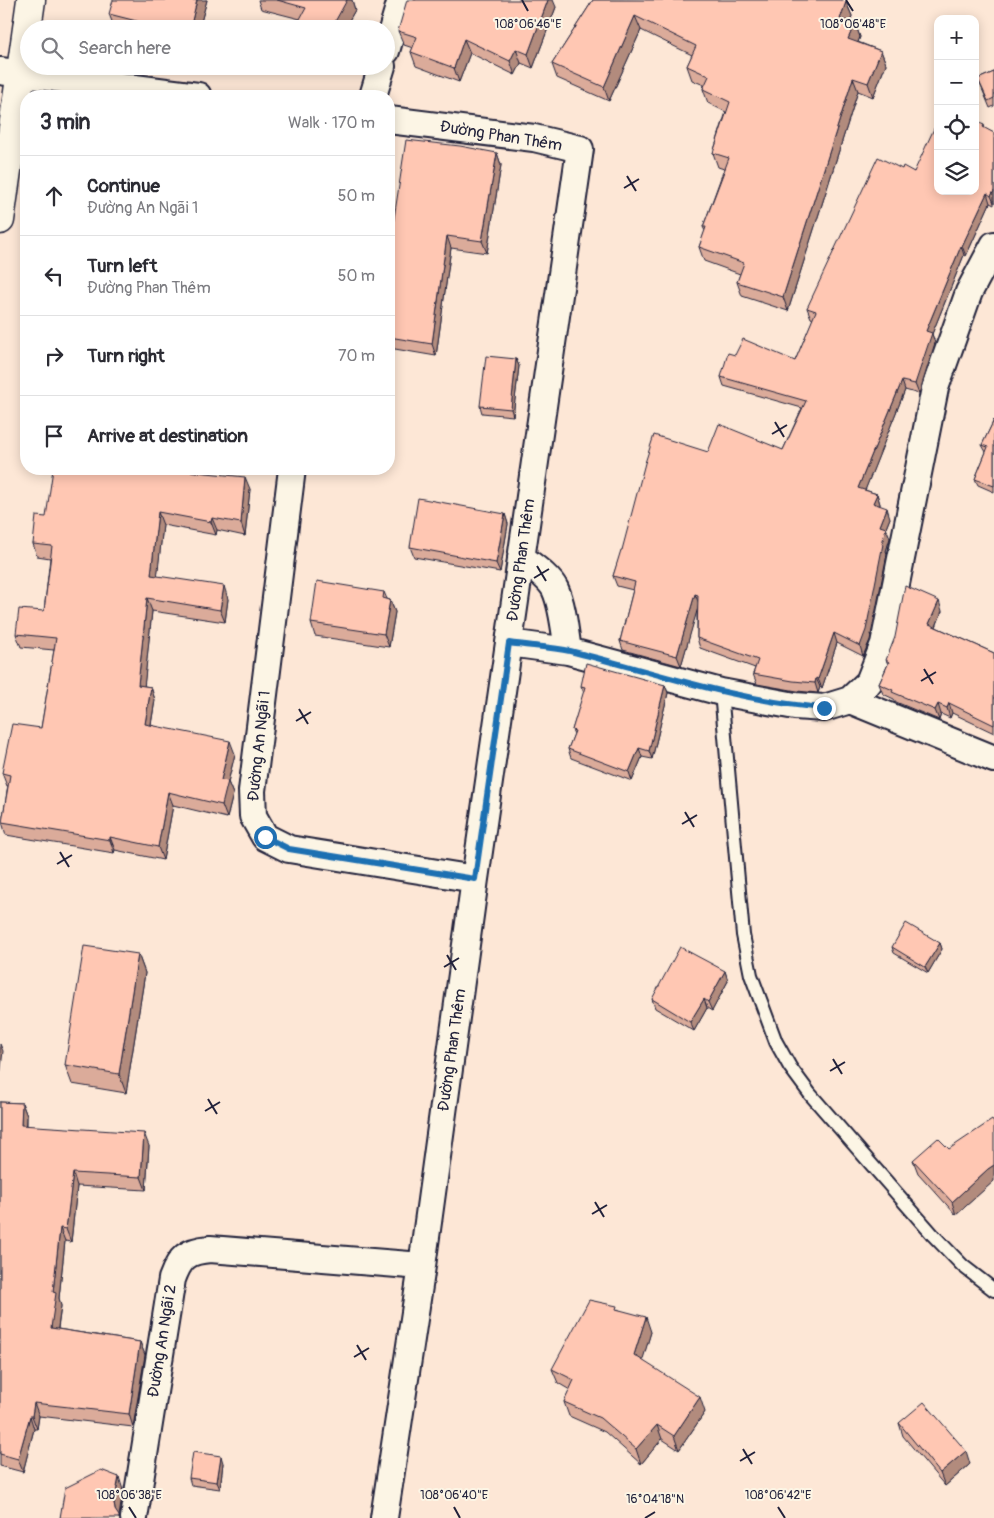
<!DOCTYPE html>
<meta charset="utf-8">
<style>
body{margin:0;font-family:Pangolin,sans-serif;background:#f7f7f7;color:#2b2b33}
.controls{position:absolute;right:15px;top:15px;display:grid;overflow:hidden;border-radius:10px;box-shadow:0 2px 12px #0003}
.controls button{width:45px;height:45px;display:grid;place-items:center;padding:0;border:0;border-bottom:1px solid #e1e1e2;background:#fff;color:#2b2b33;font:25px sans-serif}
.stop{position:absolute;width:15px;height:15px;margin:-11px;border:4px solid #1f6fb2;border-radius:50%;background:#fff}
.stop.end{background:#1f6fb2;border-color:#fff;box-shadow:0 1px 5px #0008}
.list{margin:0;padding:0;list-style:none}
h2{display:flex;justify-content:space-between;align-items:center;height:65px;margin:0;padding:0 20px;font-size:21px}
h2 small{font-size:16px;font-weight:400;color:#7c7c81}
.list li{display:grid;grid-template-columns:32px 1fr auto;gap:15px;align-items:center;box-sizing:border-box;height:80px;padding:0 20px;border-top:1px solid #e1e1e2}
.list b{display:block;font-size:19px;white-space:nowrap}
.list p{margin:0;font-size:16px;white-space:nowrap;color:#7c7c81}
.list em{font-size:16px;font-style:normal;color:#7c7c81}
.icon{flex:none;width:28px;height:28px;fill:none;stroke:currentColor;stroke-width:2;stroke-linecap:round;stroke-linejoin:round}
.map{position:relative;flex:none;width:994px;height:1518px;overflow:hidden}
.search{position:absolute;background:#fff;box-shadow:0 2px 12px #0003;left:20px;top:20px;width:375px;height:55px;display:flex;align-items:center;gap:12px;box-sizing:border-box;padding:0 18px;border-radius:28px;color:#7c7c81;font-size:19px}
.panel{position:absolute;background:#fff;box-shadow:0 2px 12px #0003;left:20px;top:90px;width:375px;height:385px;border-radius:20px}
.map>svg:first-child{display:block}
.lines{fill:none;stroke-linecap:round;stroke-linejoin:round}
.service-casing{stroke:#22223b;stroke-width:16}
.minor-casing{stroke:#22223b;stroke-width:30}
.secondary-casing{stroke:#22223b;stroke-width:31}
.service{stroke:#fcf5e5;stroke-width:12}
.minor{stroke:#fcf5e5;stroke-width:26}
.secondary{stroke:#fcf5e5;stroke-width:28}
.wall{fill:#dbab9a;stroke:#22223b}
.shaded-wall{fill:#b28b7d;stroke:#22223b}
.building{fill:#ffc7b3;stroke:#22223b}
.route{stroke:#1f6fb2;stroke-width:6}
.ticks{fill:none;stroke:#22223b;stroke-width:2}
.labels{text-anchor:middle;dominant-baseline:central;stroke-width:4;stroke-linejoin:round;paint-order:stroke}
.street-label{font-size:16px;fill:#22223b;stroke:#fcf5e5}
.ticks-label{font-size:12px;text-anchor:middle;fill:#22223b;stroke:#fcf5e5;stroke-width:4;stroke-linejoin:round;paint-order:stroke}
</style>
<div class="map">
<svg width="994" height="1518" viewBox="0 0 994 1518">
<rect width="100%" height="100%" fill="#fde7d6"/>
<filter id="ink" filterUnits="userSpaceOnUse"><feTurbulence type="fractalNoise" baseFrequency=".02" numOctaves="2"/><feDisplacementMap in="SourceGraphic" scale="10" xChannelSelector="R" yChannelSelector="G"/><feConvolveMatrix kernelMatrix="1 2 1 2 8 2 1 2 1" color-interpolation-filters="sRGB"/></filter>
<g filter="url(#ink)">
<g class="lines">
<defs>
<path id="service" d="M721,692l22,243 8,40 25,67 14,25 20,27 123,141 30,31 31,24"/>
<path id="minor" d="M386,51l15,-51
M0,71l198,25
M373,96l9,-30
M292,469l-40,322 1,25 12,21 24,12 186,30
M521,557c11,9 28,20 34,32 8,17 10,43 13,62l153,41 74,14 29,2 26,-8 19,-18 15,-38 51,-256 34,-96 25,-47
M509,643l59,8
M850,700l144,59
M134,1518l38,-239c8,-22 15,-28 38,-30l212,17
M384,1518l38,-252 53,-387 105,-730 -46,-11 -145,-18"/>
<path id="secondary" d="M0,220l31,-220"/>
</defs>
<use href="#service" class="service-casing"/>
<use href="#minor" class="minor-casing"/>
<use href="#secondary" class="secondary-casing"/>
<use href="#service" class="service"/>
<use href="#minor" class="minor"/>
<use href="#secondary" class="secondary"/>
</g>
<path class="wall" d="M207,0l-8,29h-84l-6,-15z
M258,0h94l3,10 -11,19h-49v-1l5,-9 -39,-10z
M593,0l253,2 6,14 -2,6 5,1 5,14 -2,5 23,9 5,13 -13,33 -15,-6 -70,220 -46,-15 -5,-14 3,-8 -36,-13 -5,-14 6,-16 -2,-4 21,-58 -6,-2 -5,-14 13,-41 -18,-9 -5,-14 1,-4 -12,-5 -5,-14 5,-11 -51,-25 -32,71 -52,-23 -5,-14z
M556,7l-23,61 -12,-5 -6,12 -45,-22 -11,29 -43,-16 -5,-14 2,-4 -9,-3 -6,-14z
M994,72v34l-4,2 -12,-29z
M984,125l1,4 9,4v72l-4,-2 -24,53 -2,-1 -32,79 3,9 -16,51 -14,-4 -40,100 12,4 3,10v2l10,12 -4,10 4,10 -4,13 1,3 -17,86 -7,16 -26,-13 -15,45 -2,-1 -2,6 -21,-2 -40,-7 -4,-10 2,-6 -55,-20 -3,-10v-29l-16,57 -58,-16 -3,-9 13,-51 -16,-4 -4,-10 9,-26 86,-98 75,-2 19,-42 -78,-22 -3,-9 14,-22 60,6 18,-42 -2,-1 -4,-10 95,-139 12,3z
M497,153l4,12 -14,88 -36,-5 -15,108 -47,-8v-110h2z
M516,359l3,7 -6,50 -31,-3 -2,-7z
M994,420v72l-16,-7 -3,-6 11,-27 -4,-7z
M250,489l-5,47 -28,-6 -1,5 -53,-10 -6,51 71,23 -3,23 -73,-11 -8,75 7,1 4,13 -4,25 84,29 -7,28 5,12 -6,24 -54,-13 -10,55 -48,-10 -1,3 -108,-18 -4,-13 6,-36h-1l-5,-13 39,-45 13,-78 -33,-3 -5,-13 28,-23 6,-53 -13,-2 -4,-12 13,-27z
M505,514l3,10 -8,48 -86,-15 -4,-10z
M384,592l3,7 3,1 5,12 -6,35 -74,-11 -4,-13z
M942,611l-6,16 58,26v80l-42,-20 -2,5 -9,-4 -2,6 -43,-18 -2,-3 -11,-5 -4,-10 9,-20 -2,-4z
M665,685l3,8 -16,66 -10,-2 -10,24 -61,-23 -3,-9 6,-15 -2,-4 12,-37 -3,-7z
M940,943l2,6 -14,24 -34,-20 -2,-6z
M138,954l7,19 -19,120 -54,-9 -7,-19z
M725,971l3,10 -16,30 -5,-3 -13,23 -39,-23 -3,-9z
M0,1102l22,1 5,13v10l122,20 -3,44 -69,-4 -6,56 -6,-1 -6,57 2,8 -3,23 82,13 5,13 -12,72 -94,-11 -2,13h-3l-11,43 -23,-6z
M949,1149l43,33 -36,33 -38,-42 -5,-13z
M618,1309l33,23 -9,28 63,52 -26,38 -17,-11 -21,25 -36,-32 -36,-16 -5,-14 6,-12 -12,-7 -6,-14z
M899,1423l71,41 -25,22 -42,-50z
M223,1463l-3,26 -29,-4 -2,-7z"/>
<path class="shaded-wall" d="M197,0h10l-8,29h-9z
M346,0h6l3,10 -11,19h-13z
M548,0h5l3,7 -23,61 -5,-14z
M846,2l6,14 -6,16 -6,-13z
M635,16l6,14 -32,71 -5,-14z
M855,23l5,14 -6,15 -6,-13z
M464,39l6,14 -11,29 -5,-14z
M516,49l5,14 -6,12 -5,-14z
M881,51l5,13 -13,33 -5,-14z
M853,78l5,13 -70,220 -5,-14z
M497,153l4,12 -14,88 -5,-12z
M994,191v12l-3,-7z
M987,193l3,10 -24,53 -4,-10z
M447,236l4,12 -15,108 -4,-12z
M961,246l3,9 -32,79 3,9 -16,51 -4,-10 11,-53z
M516,359l3,7 -6,50 -2,-7z
M902,381l3,9 -43,108 -4,-10z
M245,477l5,12 -5,47 -4,-13z
M877,494l3,10 -3,9 -4,-10z
M887,508l3,10 -4,10 4,10 -4,13 1,3 -17,86 -7,16 -3,-10 22,-102 -2,-18z
M158,512l5,13 -7,63 -5,-13z
M505,514l3,10 -8,48 -4,-9z
M212,518l5,12 -1,5 -5,-13z
M224,586l4,13 -3,23 -5,-12z
M695,594l4,10 -18,62 -4,-10z
M147,598l5,13 -9,87 -5,-13z
M390,600l5,12 -6,35 -5,-13z
M939,601l3,10 -9,23 -4,-10z
M834,633l3,10 -15,45 -4,-9z
M816,678l4,9 -2,6 -3,-10z
M665,685l3,8 -16,66 -3,-8z
M151,687l4,13 -6,36 -4,-12z
M949,703l3,10 -2,5 -3,-10z
M938,704l3,10 -2,6 -4,-10z
M230,741l5,13 -7,28 5,12 -6,24 -5,-13 -1,-25z
M639,748l3,9 -10,24 -3,-9z
M168,792l5,13 -10,55 -5,-13z
M110,837l5,13 -1,3 -4,-13z
M940,943l2,6 -14,24 -3,-6z
M138,954l7,19 -19,120 -7,-19z
M725,971l3,10 -16,30 -4,-9z
M704,999l3,9 -13,23 -4,-9z
M0,1044l3,7 -3,26z
M22,1103l5,13 -1,23 -5,-14z
M144,1133l5,13 -3,44 -5,-13z
M994,1165v16l-38,34 -4,-13 36,-33z
M73,1173l4,13 -6,56 -5,-13z
M60,1228l5,13 -6,57 2,8 -5,35 -5,-13 2,-36z
M646,1317l5,15 -11,37 -6,-14z
M140,1342l5,13 -12,72 -4,-13z
M700,1397l5,15 -26,38 -5,-14z
M34,1403l5,13 -2,13 -5,-13z
M30,1416l4,13 -11,43 -5,-13z
M657,1425l5,14 -21,25 -5,-15z
M966,1451l4,13 -25,22 -5,-13z
M221,1456l2,7 -3,26 -3,-7z
M119,1477l4,13 -4,26 1,2h-2l-3,-8 -1,-7z"/>
<path class="building" d="M113,0h84l-7,29h-22l-59,-15z
M277,0h70l-16,29h-35l-1,-1 11,-20z
M407,0h141l-20,54 -12,-5 -6,12 -46,-22 -10,29 -43,-16 6,-15 -19,-6z
M593,0h247l6,2 -6,17 15,4 -7,16 33,12 -13,32 -15,-5 -70,219 -46,-15 7,-19 -45,-16 7,-20h-3l26,-69 -16,-5 17,-51 -27,-13 6,-13 -22,-10 9,-20 -61,-30 -31,71 -52,-23z
M994,72v26l-6,3 -10,-22z
M938,120v71h37v-70l9,4 -1,2 11,6v58l-3,5 -4,-3 -25,53h-1l-35,85 6,2 -17,51 -13,-3 -44,107 19,6 -4,9 14,5 -7,18 6,2 -4,16h1l-17,86 -6,16 -26,-13 -16,46 -2,-1 -1,5 -22,-2 -40,-7 5,-14 -61,-22 1,-43 -3,-1 -18,62 -57,-15 15,-59 -22,-6 8,-26h1l23,-87 9,-28 54,17 11,-28 64,26 23,-49 -85,-24 7,-24 7,2 8,-16 52,22 21,-50 -9,-3 71,-151 24,12 1,-3 11,6z
M406,140l54,6 37,7 -15,88 -35,-5 -15,108 -43,-7v-99h2z
M486,356l30,3 -5,50 -31,-3z
M994,420v66l-19,-7 13,-32 -6,-2z
M53,469h115l77,8 -4,46 -29,-5 -1,4 -53,-10 -7,63 73,11 -4,24 -73,-12 -9,87 13,2 -6,37 85,17 -9,39 7,1 -6,24 -54,-13 -10,55 -48,-10v3l-108,-18 8,-47 -8,-2 10,-49 29,4 15,-90 -40,-4 3,-25 25,2 8,-65 -19,-2 3,-28 10,1z
M418,498l87,16 -9,49 -86,-16z
M317,581l67,11 -1,6 7,2 -6,34 -73,-11z
M905,586l34,15 -10,23 65,29v72l-45,-22 -2,5 -9,-4 -3,6 -43,-18 1,-2 -14,-6 10,-22 -3,-2 9,-23z
M586,663l79,22 -16,66 -10,-3 -10,24 -61,-23 7,-18 -3,-1 13,-43 -4,-1z
M906,923l34,20 -15,24 -33,-20z
M84,946l54,8 -19,120 -54,-9z
M680,947l45,24 -17,31 -4,-3 -14,23 -38,-23z
M0,1102l22,1 -1,22 123,8 -3,44 -68,-4 -7,56 -6,-1 -7,64 3,1 -5,35 89,14 -11,72 -95,-11 -2,13h-2l-12,43 -18,-5z
M992,1120l2,3v42l-6,4 -36,33 -39,-42 25,-22 11,11z
M589,1300l28,6 -1,3 30,8 -12,38 66,42 -26,39 -17,-11 -21,24 -36,-31 -36,-16 10,-22 -22,-11z
M924,1402l42,49 -26,22 -41,-50z
M193,1452l28,4 -4,26 -28,-4z
M101,1470l18,7 -5,26 1,7 4,6v2h-59l5,-30z"/>
</g>
<g class="lines" filter="url(#ink)">
<path class="route" d="M265,837l24,12 186,30 34,-236c20,3 41,4 61,8 84,21 166,50 254,57"/>
</g>
<path class="ticks" d="M522,0l6,11M846,0l7,11M627,176l9,15M624,188l15,-9M775,422l9,15M772,434l15,-9M537,566l9,15M534,578l15,-9M924,669l9,15M921,681l15,-9M299,709l9,15M296,721l15,-9M685,812l9,15M682,824l15,-9M60,852l9,15M57,864l15,-9M447,955l9,15M444,967l15,-9M833,1059l9,15M830,1071l15,-9M208,1099l9,15M205,1111l15,-9M595,1202l9,15M592,1214l15,-9M357,1345l9,15M354,1357l15,-9M743,1449l9,15M740,1461l15,-9M129,1507l7,11M454,1507l6,11M778,1507l7,11M645,1518l10,-6"/>
<g class="labels">
<g class="street-label">
<text transform="translate(501 136) rotate(9)">Đường Phan Thêm</text>
<text transform="translate(521 560) rotate(-82)">Đường Phan Thêm</text>
<text transform="translate(259 746) rotate(-84)">Đường An Ngãi 1</text>
<text transform="translate(452 1050) rotate(-82)">Đường Phan Thêm</text>
<text transform="translate(162 1341) rotate(-81)">Đường An Ngãi 2</text>
</g>
</g>
<g class="ticks-label">
<text x="528" y="28">108°06'46"E</text>
<text x="853" y="28">108°06'48"E</text>
<text x="129" y="1499">108°06'38"E</text>
<text x="454" y="1499">108°06'40"E</text>
<text x="778" y="1499">108°06'42"E</text>
<text x="655" y="1503">16°04'18"N</text>
</g>
</svg>
<div class="controls">
<button>+</button>
<button>−</button>
<button><svg class="icon" aria-label="locate" viewBox="0 0 24 24"><circle cx="12" cy="12" r="6"/><path d="M12 2v4M12 18v4M2 12h4M18 12h4"/></svg></button>
<button><svg class="icon" aria-label="layers" viewBox="0 0 24 24"><path d="M12 4l9 5-9 5-9-5zM3 14l9 5 9-5"/></svg></button>
</div>
<div class="stop" style="left:265px;top:837px"></div>
<div class="stop end" style="left:824px;top:708px"></div>
<div class="search"><svg class="icon" aria-label="search" viewBox="0 0 24 24"><circle cx="10" cy="10" r="6"/><path d="M15 15l6 6"/></svg>Search here</div>
<section class="panel">
<h2>3 min<small>Walk · 170 m</small></h2>
<ul class="list">
<li><svg class="icon" aria-label="ahead" viewBox="0 0 24 24"><path d="M12 20V5M6 11l6-6 6 6"/></svg><div><b>Continue</b><p>Đường An Ngãi 1</p></div><em>50 m</em></li>
<li><svg class="icon" aria-label="left" viewBox="0 0 24 24"><path d="M17 20v-9H6M10 6l-5 5 5 5"/></svg><div><b>Turn left</b><p>Đường Phan Thêm</p></div><em>50 m</em></li>
<li><svg class="icon" aria-label="right" viewBox="0 0 24 24"><path d="M7 20v-9h11M14 6l5 5-5 5"/></svg><div><b>Turn right</b></div><em>70 m</em></li>
<li><svg class="icon" aria-label="arrive" viewBox="0 0 24 24"><path d="M6 21V4h12l-3 4 3 4H6"/></svg><div><b>Arrive at destination</b></div></li>
</ul>
</section>
</div>
